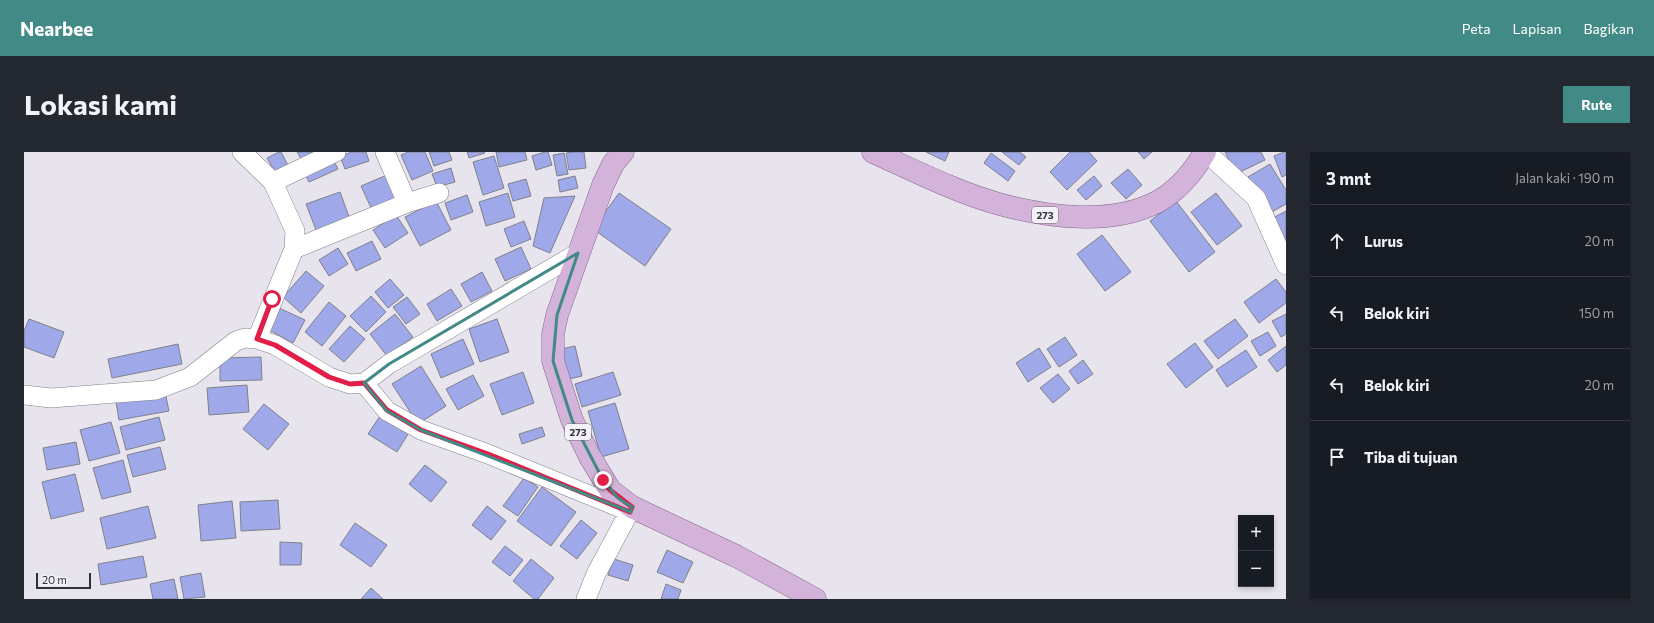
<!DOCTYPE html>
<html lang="id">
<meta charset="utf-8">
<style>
body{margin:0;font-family:Commissioner,sans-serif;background:#242831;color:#f1f3f6}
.controls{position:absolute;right:12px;bottom:12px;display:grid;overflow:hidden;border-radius:0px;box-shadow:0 2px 6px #0003}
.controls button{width:36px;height:36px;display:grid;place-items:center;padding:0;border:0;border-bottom:1px solid #363941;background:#171b24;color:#f1f3f6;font:20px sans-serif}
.scale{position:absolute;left:12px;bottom:10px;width:55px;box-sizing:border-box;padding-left:4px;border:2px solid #323135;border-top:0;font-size:11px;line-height:14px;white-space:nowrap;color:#323135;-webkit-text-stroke:3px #f4f1fb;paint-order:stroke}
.stop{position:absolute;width:12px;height:12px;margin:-9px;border:3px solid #e11d48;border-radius:50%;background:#fff}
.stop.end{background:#e11d48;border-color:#fff;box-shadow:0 1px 4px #0008}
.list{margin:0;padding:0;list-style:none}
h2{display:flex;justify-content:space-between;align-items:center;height:52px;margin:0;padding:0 16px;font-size:17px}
h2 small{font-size:13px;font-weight:400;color:#9ea1a6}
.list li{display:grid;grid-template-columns:26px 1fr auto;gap:12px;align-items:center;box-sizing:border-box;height:72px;padding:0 16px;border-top:1px solid #363941}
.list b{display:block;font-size:15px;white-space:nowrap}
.list em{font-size:13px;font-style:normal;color:#9ea1a6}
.icon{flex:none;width:22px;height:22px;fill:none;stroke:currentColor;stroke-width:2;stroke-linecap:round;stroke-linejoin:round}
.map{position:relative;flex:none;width:1262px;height:447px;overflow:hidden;border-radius:0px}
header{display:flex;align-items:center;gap:24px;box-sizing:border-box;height:56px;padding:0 20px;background:#428a86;color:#fff}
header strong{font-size:19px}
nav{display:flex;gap:22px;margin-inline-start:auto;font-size:14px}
.intro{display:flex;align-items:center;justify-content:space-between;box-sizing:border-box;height:96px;padding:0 24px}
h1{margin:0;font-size:28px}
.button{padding:10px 18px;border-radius:0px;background:#428a86;color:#fff;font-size:14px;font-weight:700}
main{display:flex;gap:24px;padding:0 24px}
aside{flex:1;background:#171b24;border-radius:0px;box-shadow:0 2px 6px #0003}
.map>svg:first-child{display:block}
.building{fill:#9fa8e8;stroke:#80818a}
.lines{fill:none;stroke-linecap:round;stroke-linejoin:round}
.street-casing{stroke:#827f88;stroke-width:20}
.primary-casing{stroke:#87648f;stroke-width:23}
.street{stroke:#fff;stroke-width:19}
.primary{stroke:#d3b3d9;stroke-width:22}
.route{stroke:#e11d48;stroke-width:5}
.marked{fill:none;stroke:#428a86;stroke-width:3;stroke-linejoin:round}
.labels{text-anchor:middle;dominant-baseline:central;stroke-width:3;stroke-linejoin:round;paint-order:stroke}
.shield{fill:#f4f1fb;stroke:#6c6b70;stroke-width:1}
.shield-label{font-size:10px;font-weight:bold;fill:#323135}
</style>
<header>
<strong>Nearbee</strong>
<nav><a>Peta</a><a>Lapisan</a><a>Bagikan</a></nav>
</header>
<div class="intro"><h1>Lokasi kami</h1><a class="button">Rute</a></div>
<main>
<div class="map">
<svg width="1262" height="447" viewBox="0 0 1262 447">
<rect width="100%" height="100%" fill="#e7e4ee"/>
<path class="building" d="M255,0h2l8,15 -13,7 -9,-16z
M273,0h16l-12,7z
M328,0h14l3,9 -24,8 -5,-13z
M384,0h17l8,19 -21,9 -11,-25z
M405,0h20l3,8 -18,6z
M443,0h17l1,1 -16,5z
M472,0h29l2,8 -28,7z
M521,0h3l4,13 -16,5 -4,-14z
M550,0h10l2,16 -17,2 -3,-17z
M902,0h23l-4,9z
M978,0h18l6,5 -7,8z
M1046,0h19l8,9 -30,29 -17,-18z
M1114,0h14l-8,7z
M1201,0h36l4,8 -29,14z
M1260,0h2v23l-4,2 -8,-21z
M540,1l4,21 -11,2 -4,-21z
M967,1l24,18 -7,10 -24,-18z
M470,4l10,32 -21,7 -10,-33z
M308,5l6,12 -29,13 -6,-12z
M1246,12l16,26v14l-16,9 -22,-36z
M427,16l4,14 -18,5 -5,-13z
M1104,17l14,16 -16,14 -15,-16z
M363,23l11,24 -26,11 -11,-24z
M551,24l3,12 -18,4 -2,-12z
M1070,24l8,10 -16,14 -9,-10z
M502,27l5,17 -18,5 -5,-17z
M316,40l11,30 -33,13 -12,-31z
M484,41l7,24 -29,9 -7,-24z
M595,41l52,36 -26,37 -52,-37z
M1192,41l26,33 -25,19 -26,-33z
M443,43l6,17 -22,8 -6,-17z
M551,44l-25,57 -17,-7 11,-48z
M412,49l15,29 -31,16 -15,-29z
M1152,49l39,51 -26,20 -39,-51z
M1262,59v33l-13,-26z
M372,63l12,18 -23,15 -12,-18z
M500,69l7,18 -20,8 -7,-18z
M1078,83l29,37 -26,19 -28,-37z
M348,89l9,18 -25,12 -9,-18z
M497,95l10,22 -26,12 -10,-22z
M314,96l10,16 -19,12 -10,-16z
M282,119l18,15 -23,27 -18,-16z
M458,120l10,19 -21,11 -10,-18z
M366,127l14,16 -16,13 -13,-16z
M1252,127l10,13v11l-27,20 -15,-21z
M427,137l11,17 -25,15 -10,-17z
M347,144l15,16 -20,20 -16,-16z
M383,145l13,17 -14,10 -13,-17z
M305,150l17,14 -24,30 -17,-14z
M255,156l26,12 -12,23 -24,-13z
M371,162l18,23 -26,19 -17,-22z
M1262,162v20l-5,3 -9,-16z
M5,167l35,13 -10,26 -30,-11v-16z
M473,167l12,33 -29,10 -11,-33z
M1211,167l13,17 -30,23 -14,-18z
M326,174l15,13 -21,23 -15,-13z
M1244,180l8,14 -16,10 -9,-15z
M1041,185l12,18 -18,12 -12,-18z
M439,187l11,25 -33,14 -10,-24z
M1171,191l18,24 -27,21 -19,-24z
M154,192l4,20 -70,14 -4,-19z
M551,194l7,30 -17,4 -8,-30z
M1262,194v19l-9,7 -9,-12z
M1015,196l12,19 -23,15 -12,-19z
M1222,198l11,17 -30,20 -11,-17z
M237,205l1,23 -42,1v-23z
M1059,208l10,14 -15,10 -9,-13z
M397,214l25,40 -28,18 -26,-40z
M499,220l11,31 -32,12 -12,-31z
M589,220l8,23 -39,12 -7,-23z
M1034,222l12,15 -17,14 -13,-15z
M449,223l11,21 -26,14 -12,-21z
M223,233l2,27 -40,3 -2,-27z
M141,240l4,19 -50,9 -3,-18z
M591,251l14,46 -28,8 -13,-46z
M240,252l25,20 -21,26 -25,-21z
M358,261l28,18 -13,21 -29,-18z
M135,265l6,23 -39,10 -6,-23z
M87,270l9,31 -31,8 -9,-31z
M518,275l3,9 -23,8 -3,-10z
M52,290l4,22 -33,6 -4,-22z
M136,295l6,22 -33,8 -6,-22z
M99,308l8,32 -29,7 -9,-31z
M401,313l22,17 -16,20 -22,-18z
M51,322l9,37 -33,8 -9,-37z
M500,326l14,9 -20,29 -15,-10z
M518,335l34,25 -25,34 -34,-25z
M254,348l2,29 -39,2 -1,-29z
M208,349l4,37 -35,3 -3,-36z
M124,354l8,32 -49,11 -7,-31z
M463,354l19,15 -15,19 -19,-15z
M557,368l16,13 -20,26 -17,-13z
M331,371l32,22 -16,22 -31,-22z
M256,390l22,1 -1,22h-21z
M481,394l18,14 -13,16 -18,-14z
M643,398l26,12 -10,21 -26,-11z
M119,404l4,21 -46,8 -3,-21z
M507,407l23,19 -16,21h-4l-21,-18z
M590,407l19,6 -5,16 -20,-6z
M177,421l4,24 -21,2 -4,-22z
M150,427l4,20h-25l-3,-15z
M642,432l15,6 -3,9h-17z
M347,436l12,11h-22z"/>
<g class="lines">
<defs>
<path id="street" d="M218,0l31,30 22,49 -1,18 -37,90
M361,0l22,51
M1182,0l50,46 30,67
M249,30l63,-30
M270,97l113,-46 32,-10
M340,231l23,28 34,19 67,24 143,58
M0,243l27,3 105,-8 34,-13 46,-36 9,-3 12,1 18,6 54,32 21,7 14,-1 25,-19 189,-111
M562,447l10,-25 36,-67"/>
<path id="primary" d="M599,0l-10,12 -10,21 -46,130 -4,19v27l19,59 18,37 20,33 22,17 104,49 79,43
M849,0c40,18 83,40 126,52 48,13 112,22 158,-2 20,-11 37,-31 48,-50"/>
</defs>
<use href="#street" class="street-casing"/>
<use href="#primary" class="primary-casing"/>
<use href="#street" class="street"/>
<use href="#primary" class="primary"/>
</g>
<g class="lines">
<path class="route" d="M248,147l-15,40 18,6 54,32 21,7 14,-1 23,27 34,20 67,24 142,58 2,-5 -22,-17 -7,-10"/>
</g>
<path class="marked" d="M554,101l-21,62 -4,46 19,59 31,60 15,18 14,9 -1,5 -210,-82 -34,-19 -23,-28 25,-19z"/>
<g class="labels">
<g class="shield">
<rect x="1008" y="55" width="26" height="16" rx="3"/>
<rect x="541" y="272" width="26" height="16" rx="3"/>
</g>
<g class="shield-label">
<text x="1021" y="63">273</text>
<text x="554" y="280">273</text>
</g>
</g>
</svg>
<div class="controls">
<button>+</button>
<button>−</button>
</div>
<div class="scale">20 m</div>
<div class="stop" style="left:248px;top:147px"></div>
<div class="stop end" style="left:579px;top:328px"></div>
</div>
<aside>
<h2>3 mnt<small>Jalan kaki · 190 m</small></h2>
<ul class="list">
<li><svg class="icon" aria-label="ahead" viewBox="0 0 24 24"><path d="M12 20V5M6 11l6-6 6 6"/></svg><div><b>Lurus</b></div><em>20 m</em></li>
<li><svg class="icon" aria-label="left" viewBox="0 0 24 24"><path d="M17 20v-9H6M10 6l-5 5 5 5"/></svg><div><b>Belok kiri</b></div><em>150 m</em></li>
<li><svg class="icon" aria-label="left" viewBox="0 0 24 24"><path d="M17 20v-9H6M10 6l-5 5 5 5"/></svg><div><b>Belok kiri</b></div><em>20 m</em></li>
<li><svg class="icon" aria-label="arrive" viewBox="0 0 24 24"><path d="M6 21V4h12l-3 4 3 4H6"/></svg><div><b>Tiba di tujuan</b></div></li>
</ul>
</aside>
</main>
